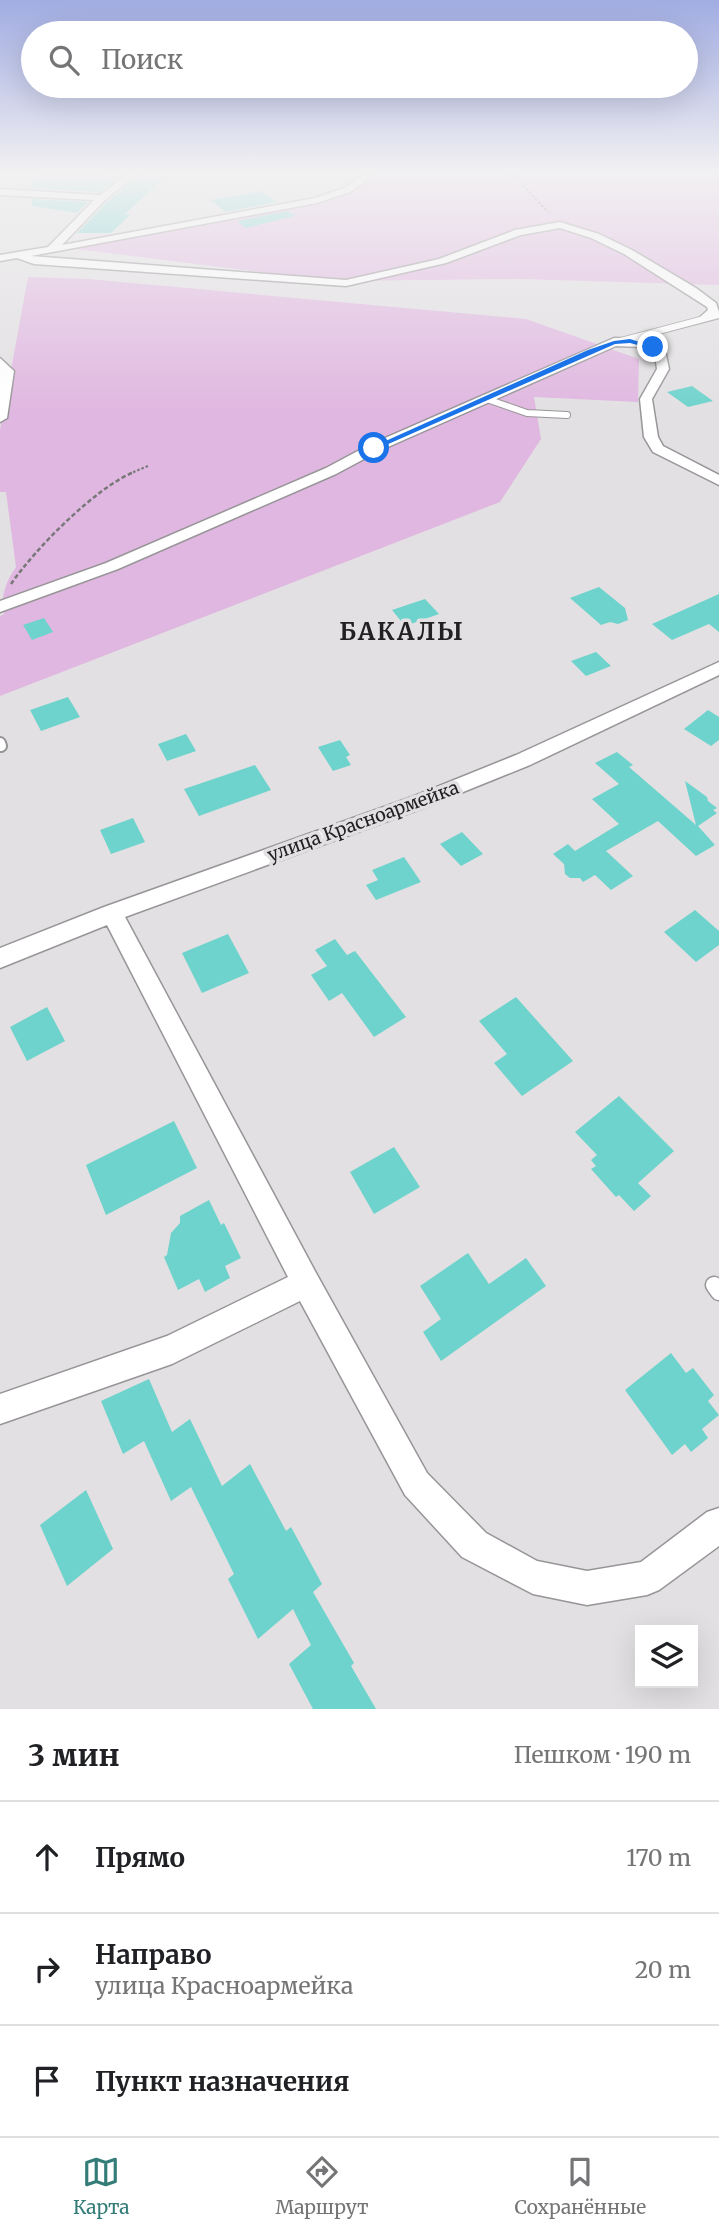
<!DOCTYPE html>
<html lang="ru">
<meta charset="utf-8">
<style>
body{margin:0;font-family:Merriweather,serif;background:#f2f2f2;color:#202124}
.controls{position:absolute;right:21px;bottom:21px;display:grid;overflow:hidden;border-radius:0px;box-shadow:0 7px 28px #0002}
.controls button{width:63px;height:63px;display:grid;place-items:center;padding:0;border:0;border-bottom:2px solid #e0e0e0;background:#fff;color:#202124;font:35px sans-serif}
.stop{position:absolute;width:21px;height:21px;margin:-16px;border:5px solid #1a73e8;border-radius:50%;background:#fff}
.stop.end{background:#1a73e8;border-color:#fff;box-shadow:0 2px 7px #0008}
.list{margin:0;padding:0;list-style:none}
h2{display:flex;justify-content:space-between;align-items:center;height:91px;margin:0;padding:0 28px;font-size:30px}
h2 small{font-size:23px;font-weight:400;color:#757577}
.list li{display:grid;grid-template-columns:46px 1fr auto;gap:21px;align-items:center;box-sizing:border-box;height:112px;padding:0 28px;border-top:2px solid #e0e0e0}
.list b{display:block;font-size:26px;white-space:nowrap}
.list p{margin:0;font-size:23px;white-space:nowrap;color:#757577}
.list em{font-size:23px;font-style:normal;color:#757577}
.icon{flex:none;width:38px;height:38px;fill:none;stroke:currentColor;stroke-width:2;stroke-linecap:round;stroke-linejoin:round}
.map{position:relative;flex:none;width:719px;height:1709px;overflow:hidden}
.search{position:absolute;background:#fff;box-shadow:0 7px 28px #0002;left:21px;right:21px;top:21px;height:77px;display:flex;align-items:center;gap:18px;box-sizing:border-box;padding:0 24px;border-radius:38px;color:#757577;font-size:26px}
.sheet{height:427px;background:#fff}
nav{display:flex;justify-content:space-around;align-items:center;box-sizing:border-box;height:98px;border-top:2px solid #e0e0e0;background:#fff;font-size:19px;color:#757577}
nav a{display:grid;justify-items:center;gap:4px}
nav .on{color:#347c77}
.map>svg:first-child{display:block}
.green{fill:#e0b7e0}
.building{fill:#6ed3cc}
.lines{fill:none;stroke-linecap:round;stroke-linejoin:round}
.service-far2-casing{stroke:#989598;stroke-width:8}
.service-far1-casing{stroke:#989598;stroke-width:14}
.service-casing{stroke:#989598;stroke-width:19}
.minor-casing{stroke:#989598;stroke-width:3}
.path-far1{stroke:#797879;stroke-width:2;stroke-dasharray:2.5 2;stroke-linecap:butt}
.path{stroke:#797879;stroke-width:2.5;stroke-dasharray:4.5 2.5;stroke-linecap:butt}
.service-far2{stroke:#fff;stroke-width:6}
.service-far1{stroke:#fff;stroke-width:10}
.service{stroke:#fff;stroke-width:16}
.minor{fill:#fff;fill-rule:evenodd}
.route{fill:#1a73e8}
.labels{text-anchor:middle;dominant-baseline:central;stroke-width:7;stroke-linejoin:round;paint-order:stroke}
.street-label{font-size:18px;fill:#222122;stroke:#e2e0e2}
.district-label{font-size:24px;font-weight:bold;letter-spacing:2px;fill:#222122;stroke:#e2e0e2}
</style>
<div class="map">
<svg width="719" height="1709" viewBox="0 0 719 1709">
<rect width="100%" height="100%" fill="#e2e0e2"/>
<path class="green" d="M373,173h346v112l-199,-6 -187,2 -265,-33 250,-48 29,-10z
M28,277l60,2 438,40 113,40 -1,43 -104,-5 7,42 -41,63 -500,194v-80l4,-2c-4,-17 2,-33 12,-47l-10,-75h-6v-62z"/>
<path class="building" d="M33,173h72l-3,2 19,1 -22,16 -67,-4z
M137,177l27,1 -39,36 5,1 -19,18h-34l30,-31z
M261,191l16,11 -51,10 -16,-12z
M32,199l56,3 -11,11 -45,-7z
M288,211l7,5 -49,12 -9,-7z
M692,386l21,15 -25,6 -21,-15z
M599,587l26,21 3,12 -10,4 -8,-2 -9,3 -31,-27z
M719,594v38l-10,-8 -37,16 -20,-16z
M425,599l14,15 -34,12 -13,-16z
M44,618l9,14 -21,8 -9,-15z
M596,652l15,14 -25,10 -15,-15z
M68,697l12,20 -39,14 -11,-21z
M708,710l11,7v23l-8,6 -27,-17z
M186,734l10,17 -29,10 -9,-17z
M340,740l10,15 -4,2 5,8 -18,6 -15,-24z
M617,752l16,13 -4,2 67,58 -11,-44 22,16 1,4 9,7 -4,2 4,3 -19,13 17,19 -19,11 -38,-35 -52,30 27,25 -22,14 -16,-15 -12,7 -3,-4h-10l-5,-4 -1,-10 -11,-10 15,-10 7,7 44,-27 -27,-25 27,-15 -24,-21z
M255,765l16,25 -72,26 -15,-27z
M133,818l12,24 -34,12 -11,-24z
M462,832l21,22 -22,12 -21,-22z
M404,857l17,25 -45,18 -10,-15 12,-5 -6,-10z
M695,910l24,21v14l-23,17 -32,-30z
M228,934l21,39 -47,20 -20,-40z
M335,939l12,16 8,-4 51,66 -32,20 -32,-44 -13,8 -18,-26 16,-9 -12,-16z
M516,997l57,64 -51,35 -28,-33 13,-9 -28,-33z
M47,1007l18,34 -38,20 -17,-34z
M619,1096l55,55 -36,32 13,13 -17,15 -15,-16 -3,2 -25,-28 5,-3 -5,-6 6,-5 -22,-23z
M174,1121l23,47 -91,47 -20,-50z
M394,1147l26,40 -46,27 -24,-42z
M209,1200l12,25 3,-2 17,35 -16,8 5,12 -25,14 -6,-13 -21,11 -14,-33 3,-2 4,-22 9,-10v-7z
M468,1253l21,31 37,-26 20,28 -105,75 -18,-29 18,-13 -21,-33z
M671,1353l15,20 7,-5 21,27 -6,6 11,14 -17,14 6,9 -17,14 -6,-8 -13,11 -47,-65z
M149,1379l23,53 18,-13 32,67 28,-22 36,67 5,-4 31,57 -9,8 41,71 -3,3 25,43h-63l-24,-45 22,-19 -18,-36 -35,30 -30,-60 6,-5 -43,-87 -20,14 -27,-60 -21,13 -22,-53z
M86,1490l27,59 -46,37 -27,-61z"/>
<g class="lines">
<defs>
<path id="service-far2" d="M617,342l102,-27
M484,398l43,15 40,2"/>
<path id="service-far1" d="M0,743l1,3"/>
<path id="service" d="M714,1285l5,7"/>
<path id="minor" d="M129,173h9l-33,27 -43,45 253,-47 29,-10 23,-15h10l-27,19 -33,11 -286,53 315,24 93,-21 76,-29 45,-8 39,12 33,16 64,38 20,15 3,9 -10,8h-8l-2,-2 9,-8 -1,-3 -83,-53 -33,-16 -31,-10 -39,7 -75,28 -100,23 -312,-22 -17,-6 -17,3v-6l48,-8 46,-47 -94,-5v-6l100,6z
M614,338l29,1 22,11 4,19 -17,30 6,38 5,9 56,29v10l-66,-33 -9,-15 -4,-38 17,-30 -2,-14 -15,-8 -24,-1 -237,105 -43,23 -218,95 -118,43v-11l106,-38 220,-95 43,-23z
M0,358l14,13 -7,47 -7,4z
M719,662v13l-189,90 -104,42 -301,110 191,356 111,200 59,60 51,28 50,10 54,-9 66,-50 12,-4v38l-60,44 -12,5 -60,10 -54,-11 -71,-37 -57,-62 -105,-194 -128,63 -172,60v-30l167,-58 121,-59 -181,-352 -107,43v-20l104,-41 308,-110 104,-42z"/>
</defs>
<use href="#service-far2" class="service-far2-casing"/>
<use href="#service-far1" class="service-far1-casing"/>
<use href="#service" class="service-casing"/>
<use href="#minor" class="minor-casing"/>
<path class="path-far1" d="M510,173c15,11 24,27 39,39
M129,474l19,-8"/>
<path class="path" d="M11,584c24,-35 84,-96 123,-112"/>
<use href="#service-far2" class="service-far2"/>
<use href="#service-far1" class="service-far1"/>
<use href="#service" class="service"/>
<use href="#minor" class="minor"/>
</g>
<linearGradient id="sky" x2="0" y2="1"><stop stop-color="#a1ace2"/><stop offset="0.42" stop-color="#f2f1f2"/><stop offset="1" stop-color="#f2f1f2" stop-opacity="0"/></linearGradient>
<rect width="719" height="412" fill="url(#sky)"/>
<path class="route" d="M630,339l26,8 -3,2 -23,-6 -15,1 -238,105 -7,-1 218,-98 26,-9z"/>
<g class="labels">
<g class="street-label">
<text transform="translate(363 821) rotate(-20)">улица Красноармейка</text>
</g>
<g class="district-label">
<text x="402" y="631">БАКАЛЫ</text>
</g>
</g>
</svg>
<div class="controls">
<button><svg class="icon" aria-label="layers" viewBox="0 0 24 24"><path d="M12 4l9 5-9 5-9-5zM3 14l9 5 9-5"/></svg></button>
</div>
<div class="stop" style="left:374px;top:448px"></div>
<div class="stop end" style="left:653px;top:347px"></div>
<div class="search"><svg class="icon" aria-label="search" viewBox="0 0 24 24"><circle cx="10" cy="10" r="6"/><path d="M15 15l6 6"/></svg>Поиск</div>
</div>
<section class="sheet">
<h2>3 мин<small>Пешком · 190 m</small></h2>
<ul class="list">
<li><svg class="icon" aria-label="ahead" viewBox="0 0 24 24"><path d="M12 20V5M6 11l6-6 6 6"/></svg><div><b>Прямо</b></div><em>170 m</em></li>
<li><svg class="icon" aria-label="right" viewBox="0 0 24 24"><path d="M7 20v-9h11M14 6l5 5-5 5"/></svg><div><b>Направо</b><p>улица Красноармейка</p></div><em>20 m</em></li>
<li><svg class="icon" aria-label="arrive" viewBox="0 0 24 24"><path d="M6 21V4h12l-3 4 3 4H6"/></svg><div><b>Пункт назначения</b></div></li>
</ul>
</section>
<nav>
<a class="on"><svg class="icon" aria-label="map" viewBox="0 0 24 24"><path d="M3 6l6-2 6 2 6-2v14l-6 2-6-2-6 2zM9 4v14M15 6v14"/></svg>Карта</a>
<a><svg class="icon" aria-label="directions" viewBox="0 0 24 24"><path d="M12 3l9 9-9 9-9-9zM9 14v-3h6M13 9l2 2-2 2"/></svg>Маршрут</a>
<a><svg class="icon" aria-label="saved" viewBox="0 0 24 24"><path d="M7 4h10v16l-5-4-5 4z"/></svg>Сохранённые</a>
</nav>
